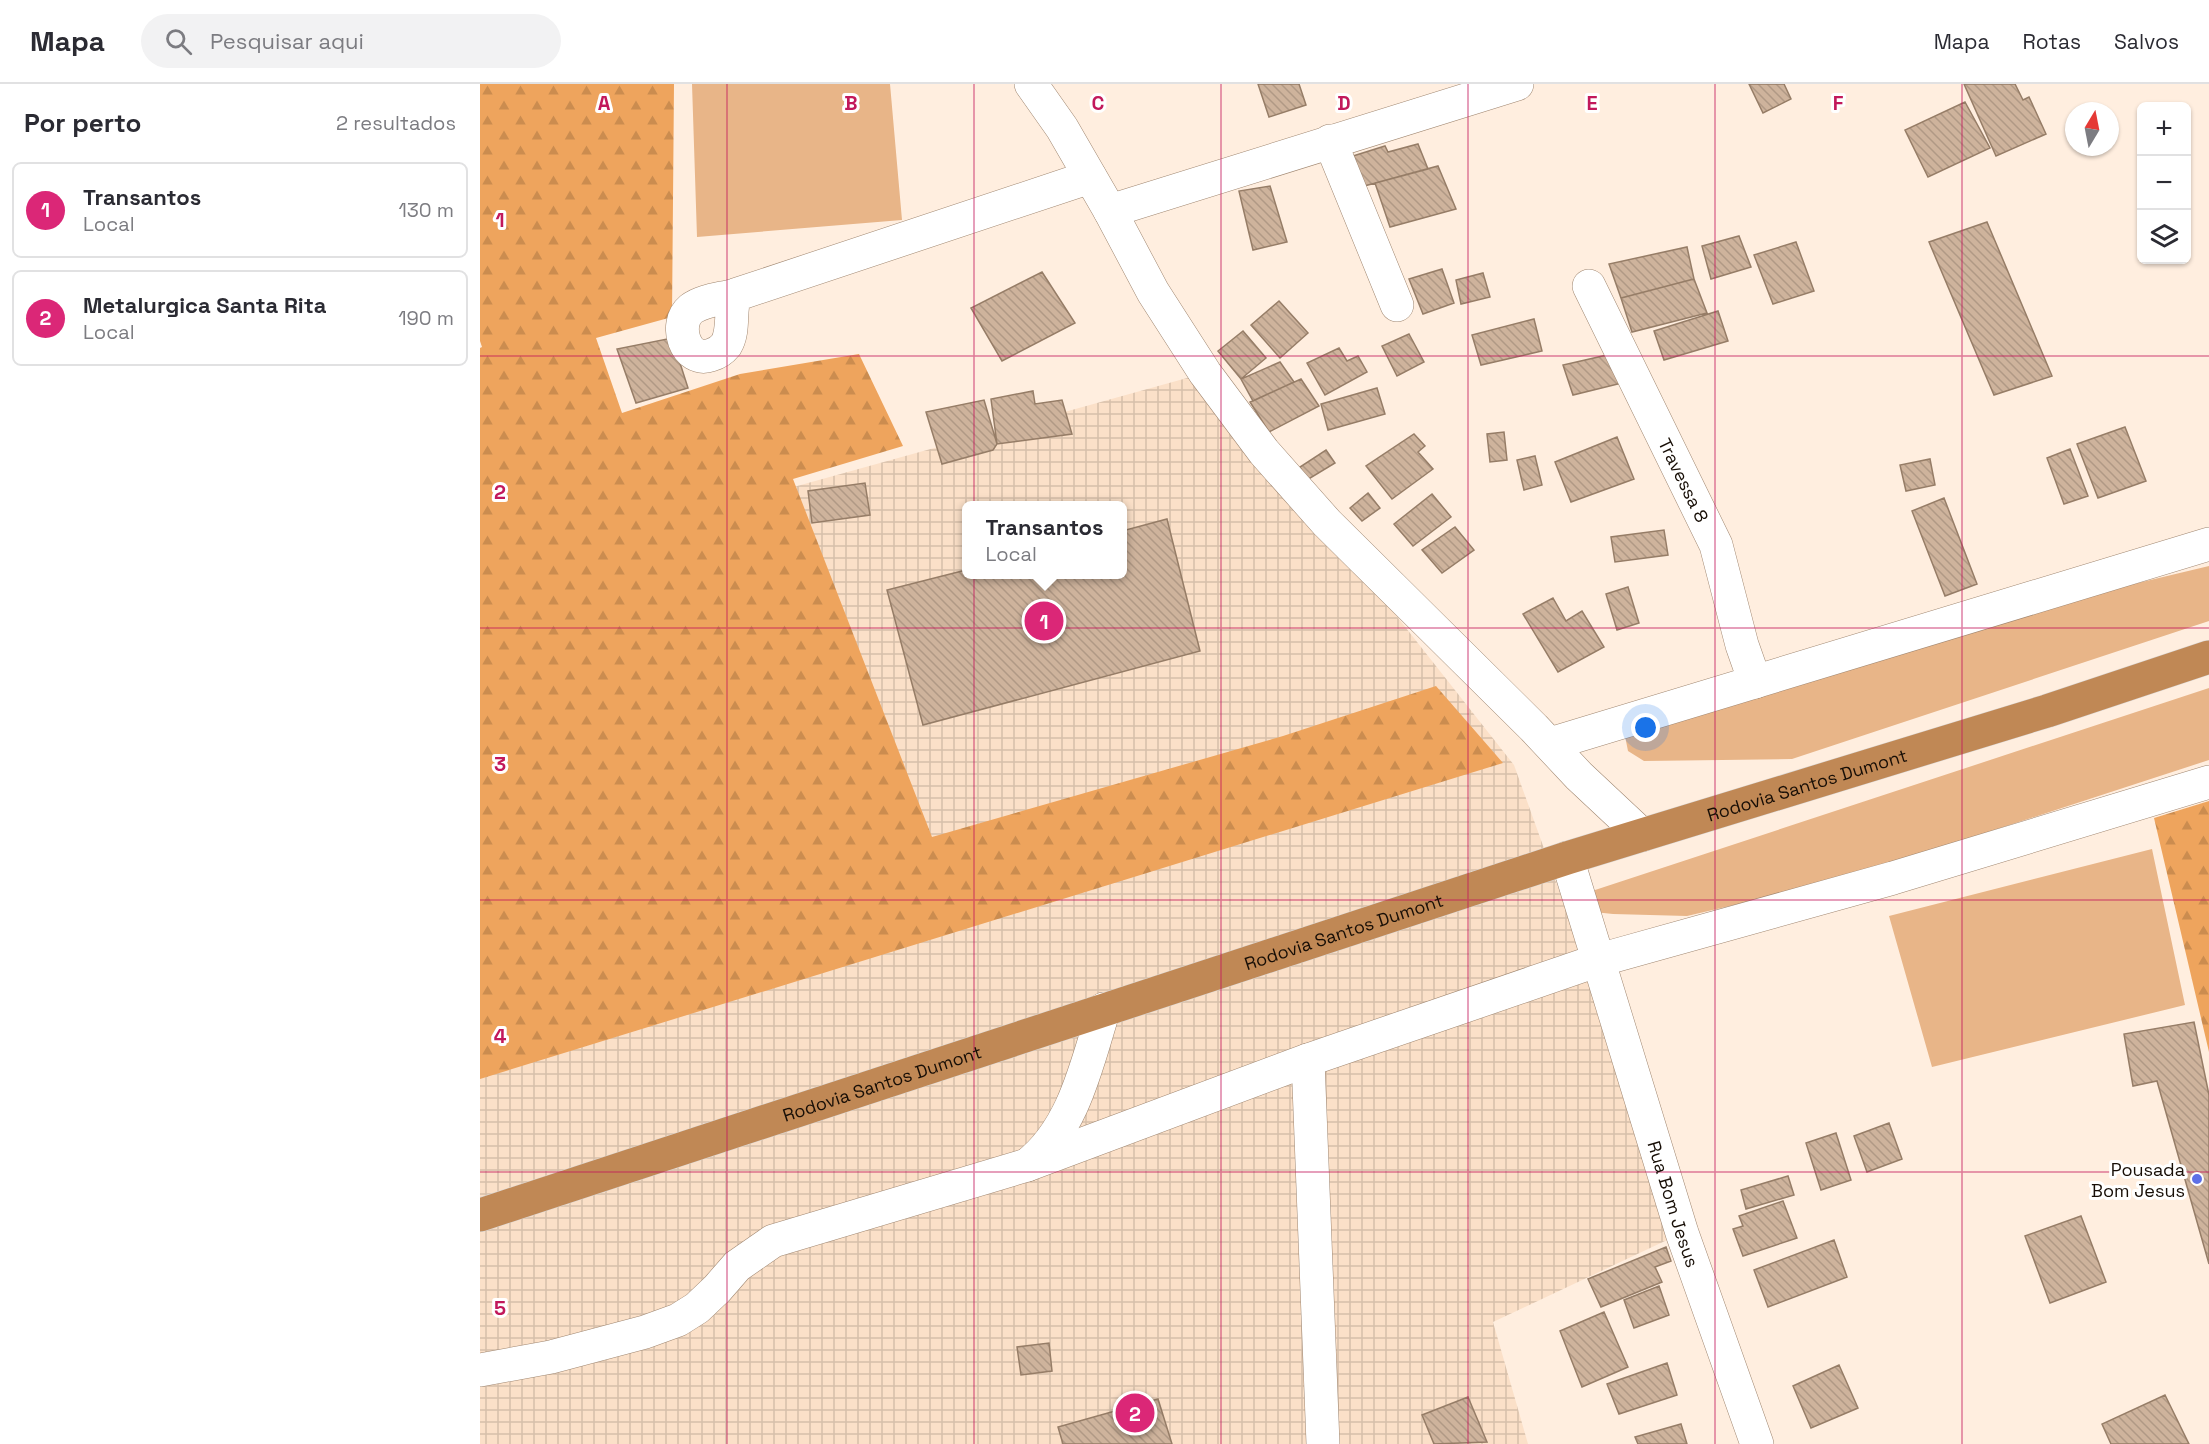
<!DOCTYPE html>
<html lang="pt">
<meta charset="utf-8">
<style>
body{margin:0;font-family:"Space Grotesk",sans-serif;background:#f2f2f3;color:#2b2b33}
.controls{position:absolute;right:18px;top:18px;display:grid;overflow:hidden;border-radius:9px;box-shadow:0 2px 4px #0004}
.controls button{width:54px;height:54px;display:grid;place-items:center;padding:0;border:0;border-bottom:2px solid #e1e1e2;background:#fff;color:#2b2b33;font:30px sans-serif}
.compass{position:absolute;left:1585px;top:18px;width:54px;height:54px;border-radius:50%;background:#fff;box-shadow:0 2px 4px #0004;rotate:10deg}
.you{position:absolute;left:1166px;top:644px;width:21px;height:21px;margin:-15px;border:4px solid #fff;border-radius:50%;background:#1a73e8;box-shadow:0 0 0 9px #1a73e833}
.badge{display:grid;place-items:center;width:39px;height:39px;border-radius:50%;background:#db2777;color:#fff;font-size:20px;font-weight:700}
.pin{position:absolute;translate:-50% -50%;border:3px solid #fff;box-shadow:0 2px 6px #0006}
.popup{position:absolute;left:482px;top:417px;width:165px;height:78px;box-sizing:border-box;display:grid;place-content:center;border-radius:9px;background:#fff;filter:drop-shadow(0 2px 4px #0005);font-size:20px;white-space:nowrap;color:#7c7c81}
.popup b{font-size:22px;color:#2b2b33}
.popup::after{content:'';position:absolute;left:50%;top:100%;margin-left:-12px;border:12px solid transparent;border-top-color:#fff}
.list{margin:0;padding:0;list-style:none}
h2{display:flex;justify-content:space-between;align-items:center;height:78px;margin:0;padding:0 24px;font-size:26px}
h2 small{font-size:20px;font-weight:400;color:#7c7c81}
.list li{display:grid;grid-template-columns:39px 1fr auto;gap:18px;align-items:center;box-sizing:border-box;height:96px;margin:0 12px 12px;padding:0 12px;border:2px solid #e1e1e2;border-radius:9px}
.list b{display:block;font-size:22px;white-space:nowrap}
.list p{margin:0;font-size:20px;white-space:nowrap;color:#7c7c81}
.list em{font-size:20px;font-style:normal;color:#7c7c81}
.icon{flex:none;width:33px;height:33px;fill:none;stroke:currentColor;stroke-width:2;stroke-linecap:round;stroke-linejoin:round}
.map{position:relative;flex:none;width:1729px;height:1360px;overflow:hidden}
header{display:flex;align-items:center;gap:36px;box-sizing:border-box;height:84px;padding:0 30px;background:#fff;border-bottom:2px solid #e1e1e2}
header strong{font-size:28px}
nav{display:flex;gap:33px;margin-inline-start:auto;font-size:21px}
.search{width:420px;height:54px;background:#f2f2f3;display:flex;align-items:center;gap:15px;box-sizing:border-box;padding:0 21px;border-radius:33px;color:#7c7c81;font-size:22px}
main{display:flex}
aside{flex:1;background:#fff}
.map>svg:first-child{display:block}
.industrial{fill:url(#industrial-grid);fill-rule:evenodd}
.green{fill:#e8b588}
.forest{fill:url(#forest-firs)}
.building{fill:url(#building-back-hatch);stroke:#967d67;stroke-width:1.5}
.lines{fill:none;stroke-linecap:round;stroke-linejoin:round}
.minor-casing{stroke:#a08771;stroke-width:34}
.highway-casing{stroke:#dad8d7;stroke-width:34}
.minor{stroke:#fff;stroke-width:33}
.highway{stroke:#c08855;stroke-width:33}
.grid{fill:none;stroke:#c2185b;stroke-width:1.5;stroke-opacity:0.55}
.poi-dot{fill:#5d70e7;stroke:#fff;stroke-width:2}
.labels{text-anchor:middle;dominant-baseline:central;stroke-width:6;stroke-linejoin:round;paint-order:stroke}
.street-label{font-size:18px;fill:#170e06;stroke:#fff}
.poi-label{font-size:18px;fill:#170e06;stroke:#fff;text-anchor:end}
.grid-label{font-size:20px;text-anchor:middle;font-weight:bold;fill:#c2185b;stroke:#fff;stroke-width:6;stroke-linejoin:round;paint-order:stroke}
</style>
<header>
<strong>Mapa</strong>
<div class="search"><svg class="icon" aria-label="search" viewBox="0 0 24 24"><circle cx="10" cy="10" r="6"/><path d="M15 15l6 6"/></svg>Pesquisar aqui</div>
<nav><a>Mapa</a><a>Rotas</a><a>Salvos</a></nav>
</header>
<main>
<aside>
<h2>Por perto<small>2 resultados</small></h2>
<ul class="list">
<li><span class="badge">1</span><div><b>Transantos</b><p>Local</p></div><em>130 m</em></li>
<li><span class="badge">2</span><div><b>Metalurgica Santa Rita</b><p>Local</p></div><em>190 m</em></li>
</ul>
</aside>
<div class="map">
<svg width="1729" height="1360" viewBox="0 0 1729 1360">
<defs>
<pattern id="industrial-grid" width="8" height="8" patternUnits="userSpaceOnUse" patternTransform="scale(1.5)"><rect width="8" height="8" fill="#fbe0c8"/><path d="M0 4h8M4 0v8" fill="none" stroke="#d6bfaa"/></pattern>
<pattern id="forest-firs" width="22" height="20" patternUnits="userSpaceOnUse" patternTransform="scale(1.5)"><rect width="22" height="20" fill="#eea45d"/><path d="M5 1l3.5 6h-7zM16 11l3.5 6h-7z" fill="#cb8c4f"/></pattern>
<pattern id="building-back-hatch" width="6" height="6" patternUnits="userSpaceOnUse" patternTransform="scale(1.5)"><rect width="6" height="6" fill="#ceb39c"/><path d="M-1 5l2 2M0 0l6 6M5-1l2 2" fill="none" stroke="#b09985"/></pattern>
</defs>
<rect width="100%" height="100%" fill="#ffeedf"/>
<path class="industrial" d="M725,289l309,392 168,468 -189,89 35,122h-1048v-870zM486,422h156v68h-156z"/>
<path class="green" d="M212,0h198l12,136 -205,17z
M1729,482v55l-417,138 -148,2 -16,-10 -3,-15 492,-148z
M1729,604v72l-328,107 -79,22 -115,27 -74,-2 -19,-2 -2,-21z
M1672,765l33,156 -253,62 -43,-151z"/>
<path class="forest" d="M0,0h194l-2,233 -76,21 26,75 118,-39 119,-20 44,92 -110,33 139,358 351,-101 153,-50 67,77 -1023,316v-731l2,-1 -2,-6z
M1729,717v251l-55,-234z"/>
<path class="building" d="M778,0h41l7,21 -37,12z
M1269,0h35l7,15 -28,14z
M1484,0h51l8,16 6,-3 17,37 -50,22z
M1485,18l25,46 -62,29 -23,-47z
M938,60l10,25 -64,17 -11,-30 32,-10 3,6z
M958,82l18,43 -66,18 -15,-44z
M790,102l17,56 -34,8 -14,-59z
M1507,138l65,154 -58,19 -65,-153z
M1259,152l12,31 -40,12 -9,-33z
M1316,158l18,49 -41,13 -19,-49z
M1207,163l7,32 -73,19 -12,-34z
M962,185l12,34 -31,11 -14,-35z
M562,188l33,51 -73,38 -31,-53z
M1003,189l7,24 -29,7 -5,-24z
M1214,195l13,34 -75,19 -11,-34z
M799,217l29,32 -28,25 -29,-33z
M1238,227l10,30 -64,19 -10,-29z
M1054,235l8,32 -61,14 -9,-30z
M763,247l23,27 -25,21 -23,-28z
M929,250l15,28 -27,14 -15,-30z
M192,254l16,50 -52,15 -19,-54z
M859,264l8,13 11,-5 9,16 -42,23 -18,-32z
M1136,269l10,29 -53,13 -10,-30z
M800,278l14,20 -41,19 -12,-22z
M821,295l18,27 -50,26 -19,-30z
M897,304l8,26 -57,16 -7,-26z
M553,307l2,13 27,-4 10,34 -75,10 -6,-45z
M504,316l13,44 -4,6 -51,14 -16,-52z
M1645,343l21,54 -48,17 -21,-54z
M1024,348l3,28 -17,2 -3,-28z
M934,350l11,12 -7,6 15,17 -41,30 -26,-33z
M1137,353l17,42 -63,23 -16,-40z
M1590,365l18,47 -24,8 -17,-46z
M846,366l9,13 -28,17 -7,-13z
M1055,372l7,29 -18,5 -7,-30z
M1450,375l5,26 -29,6 -6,-26z
M385,399l5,32 -58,8 -4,-32z
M888,409l12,15 -18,13 -12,-13z
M952,410l19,23 -38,29 -19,-22z
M1464,414l33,86 -32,12 -33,-85z
M687,435l33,132 -277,74 -36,-135 79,-20v4h156v-43z
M975,443l19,23 -32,23 -20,-23z
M1184,446l4,25 -53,7 -4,-25z
M1148,503l11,36 -22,7 -11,-36z
M1073,514l13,23 16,-10 22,36 -46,25 -35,-58z
M1714,938l15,73v169l-52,-183 -24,5 -9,-52z
M1409,1039l13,36 -35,13 -13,-36z
M1356,1049l15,47 -30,10 -15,-47z
M1308,1092l6,19 -48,14 -5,-19z
M1303,1117l14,37 -54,18 -10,-27 10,-3 -4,-10z
M1601,1132l25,66 -56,21 -25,-67z
M1354,1156l13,37 -79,30 -14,-37z
M1186,1163l5,14 -16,6 7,15 -61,25 -13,-28z
M1179,1202l10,29 -35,13 -10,-28z
M1124,1228l24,55 -46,20 -22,-56z
M569,1259l3,28 -31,4 -4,-28z
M1187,1279l10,32 -58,19 -12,-30z
M1359,1281l19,43 -47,20 -18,-42z
M1685,1311l24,49h-78l-9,-20z
M988,1313l19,45 -53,2 -12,-29z
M678,1315l14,45h-109l-5,-17z
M1201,1340l6,20h-49l-3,-7z"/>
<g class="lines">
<defs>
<g id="minor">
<path d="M551,0l31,44 48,83 43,81 52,81 59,79 63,71 207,205 45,48 63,59"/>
<path d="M850,57l67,164"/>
<path d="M630,127l407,-127"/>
<path id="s1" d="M1109,202l127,259 26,100 13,37"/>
<path d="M255,211c-6,15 0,35 -9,50 -4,5 -8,8 -15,10 -26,9 -38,-31 -20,-46 12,-9 30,-10 44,-14l355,-118"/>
<path d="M1070,660l659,-200"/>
<path id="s2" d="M1087,774l115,375 75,211"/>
<path d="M828,976l15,384"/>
<path d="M547,1081l281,-105 291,-100 294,-82 316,-96"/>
<path d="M0,1286l71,-13 94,-25 33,-12 19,-12 20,-19 20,-23 36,-25 254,-76c47,-36 60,-102 77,-156"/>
</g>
<g id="highway">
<path id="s3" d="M0,1131l1087,-357 480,-147 162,-54"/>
</g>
</defs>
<use href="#minor" class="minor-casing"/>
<use href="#highway" class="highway-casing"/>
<use href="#minor" class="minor"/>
<use href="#highway" class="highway"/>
</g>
<path class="grid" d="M247,0v1360M494,0v1360M741,0v1360M988,0v1360M1235,0v1360M1482,0v1360M0,272h1729M0,544h1729M0,816h1729M0,1088h1729"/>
<circle class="poi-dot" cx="1717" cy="1095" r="6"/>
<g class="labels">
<g class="street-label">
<text stroke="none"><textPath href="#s1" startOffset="216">Travessa 8</textPath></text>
<text stroke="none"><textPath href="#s3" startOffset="1395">Rodovia Santos Dumont</textPath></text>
<text stroke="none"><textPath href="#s3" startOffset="909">Rodovia Santos Dumont</textPath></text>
<text stroke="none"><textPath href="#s3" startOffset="423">Rodovia Santos Dumont</textPath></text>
<text stroke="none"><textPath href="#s2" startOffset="362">Rua Bom Jesus</textPath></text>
</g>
<g class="poi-label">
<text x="1705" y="1085">Pousada<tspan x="1705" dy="21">Bom Jesus</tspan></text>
</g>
</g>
<g class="grid-label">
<text x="124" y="26">A</text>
<text x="371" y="26">B</text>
<text x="618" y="26">C</text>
<text x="864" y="26">D</text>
<text x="1112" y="26">E</text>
<text x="1358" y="26">F</text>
<text x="20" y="143">1</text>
<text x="20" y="415">2</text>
<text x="20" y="687">3</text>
<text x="20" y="959">4</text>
<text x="20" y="1231">5</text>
</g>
</svg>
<div class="controls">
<button>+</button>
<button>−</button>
<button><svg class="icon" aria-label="layers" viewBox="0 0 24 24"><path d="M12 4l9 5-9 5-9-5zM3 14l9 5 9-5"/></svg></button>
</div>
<svg class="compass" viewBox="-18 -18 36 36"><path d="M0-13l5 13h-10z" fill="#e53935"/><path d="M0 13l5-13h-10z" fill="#7c7c81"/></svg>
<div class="you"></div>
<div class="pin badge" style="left:564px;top:537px">1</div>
<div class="popup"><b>Transantos</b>Local</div>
<div class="pin badge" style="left:655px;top:1329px">2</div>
</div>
</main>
